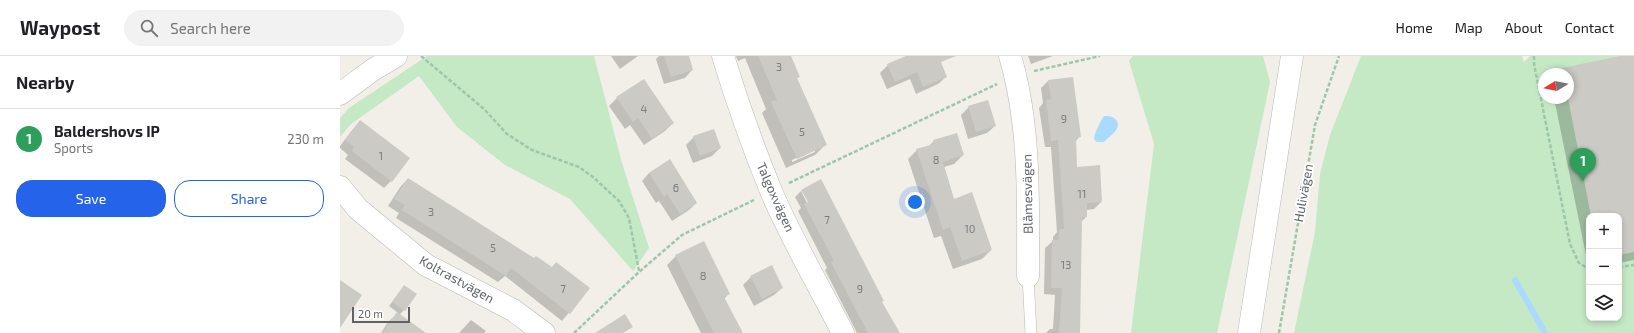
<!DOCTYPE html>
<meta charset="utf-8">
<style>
body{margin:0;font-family:"Exo 2",sans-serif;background:#f2f2f2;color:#202124}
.controls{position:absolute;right:12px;bottom:12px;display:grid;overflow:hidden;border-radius:8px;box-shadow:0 2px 6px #0003}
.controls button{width:36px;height:36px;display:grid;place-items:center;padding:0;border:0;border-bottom:1px solid #e0e0e0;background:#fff;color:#202124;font:20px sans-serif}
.compass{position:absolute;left:1198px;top:12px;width:36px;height:36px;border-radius:50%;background:#fff;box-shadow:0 2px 6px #0003;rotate:260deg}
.scale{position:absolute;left:12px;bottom:10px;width:58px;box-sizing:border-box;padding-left:4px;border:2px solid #5f6368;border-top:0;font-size:11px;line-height:14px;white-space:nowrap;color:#5f6368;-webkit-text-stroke:3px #fff;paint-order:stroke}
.you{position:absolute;left:575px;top:146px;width:14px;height:14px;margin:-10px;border:3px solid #fff;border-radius:50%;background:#1a73e8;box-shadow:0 0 0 6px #1a73e833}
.badge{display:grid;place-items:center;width:26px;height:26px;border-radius:50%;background:#2563eb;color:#fff;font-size:13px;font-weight:700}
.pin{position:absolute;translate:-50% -33px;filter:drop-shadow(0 1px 2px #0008)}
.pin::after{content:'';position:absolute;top:21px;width:14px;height:12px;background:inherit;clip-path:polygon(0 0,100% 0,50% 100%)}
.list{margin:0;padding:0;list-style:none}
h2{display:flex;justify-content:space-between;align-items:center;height:52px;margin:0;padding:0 16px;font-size:17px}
h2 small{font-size:13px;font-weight:400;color:#757577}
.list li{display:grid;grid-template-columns:26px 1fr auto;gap:12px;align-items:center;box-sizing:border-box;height:60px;padding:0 16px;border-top:1px solid #e0e0e0}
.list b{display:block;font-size:15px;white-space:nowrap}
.list p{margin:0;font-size:13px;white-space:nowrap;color:#757577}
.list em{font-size:13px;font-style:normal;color:#757577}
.actions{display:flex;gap:8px;padding:12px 16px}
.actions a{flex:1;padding:9px 0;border:1px solid #2563eb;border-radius:16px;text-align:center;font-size:14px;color:#2563eb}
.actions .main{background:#2563eb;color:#fff}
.icon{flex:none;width:22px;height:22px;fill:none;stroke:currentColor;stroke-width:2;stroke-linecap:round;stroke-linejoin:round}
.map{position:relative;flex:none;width:1294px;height:277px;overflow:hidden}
header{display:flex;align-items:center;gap:24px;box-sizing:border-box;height:56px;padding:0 20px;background:#fff;border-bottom:1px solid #e0e0e0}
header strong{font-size:19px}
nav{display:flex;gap:22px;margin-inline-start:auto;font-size:14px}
.search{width:280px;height:36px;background:#f2f2f2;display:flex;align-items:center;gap:10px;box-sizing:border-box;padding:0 14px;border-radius:22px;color:#757577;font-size:15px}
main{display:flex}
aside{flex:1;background:#fff}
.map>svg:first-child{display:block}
.green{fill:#c5e8c5;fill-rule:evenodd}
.water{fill:#aadaff}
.shadow{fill:#0003;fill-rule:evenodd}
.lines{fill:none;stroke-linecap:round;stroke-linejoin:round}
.stream{stroke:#aadaff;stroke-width:6}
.building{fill:#cccac5}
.lane-casing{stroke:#b5b8bc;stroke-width:12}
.street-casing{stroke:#b5b8bc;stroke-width:23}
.secondary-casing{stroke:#b6babf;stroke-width:23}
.path{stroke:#9cc7a9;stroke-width:2.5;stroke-dasharray:4 2;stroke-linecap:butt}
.lane{stroke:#fff;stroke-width:11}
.street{stroke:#fff;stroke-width:22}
.secondary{stroke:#fff;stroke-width:22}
.labels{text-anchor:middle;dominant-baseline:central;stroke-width:3.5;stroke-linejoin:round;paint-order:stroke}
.number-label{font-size:11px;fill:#7a7d7f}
.street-label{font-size:13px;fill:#5f6368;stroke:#fff}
</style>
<header>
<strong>Waypost</strong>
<div class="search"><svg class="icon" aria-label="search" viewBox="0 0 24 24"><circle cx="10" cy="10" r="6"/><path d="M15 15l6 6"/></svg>Search here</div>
<nav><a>Home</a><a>Map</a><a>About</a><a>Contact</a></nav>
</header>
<main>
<aside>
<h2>Nearby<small></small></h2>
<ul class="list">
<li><span class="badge" style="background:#2e9e5b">1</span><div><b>Baldershovs IP</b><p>Sports</p></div><em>230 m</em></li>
</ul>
<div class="actions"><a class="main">Save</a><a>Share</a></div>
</aside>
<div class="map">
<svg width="1294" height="277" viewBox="0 0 1294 277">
<rect width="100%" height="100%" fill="#f1efe8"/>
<path class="green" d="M87,0h167l28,107 27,85 -16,23 -63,-72 -65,-34 -48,-38 -38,-51 -68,48 -11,13v-19l9,-10z
M793,0h130l7,26 -53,251h-86l23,-189 -25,-83z
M1021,0h161l2,6 6,-6h104v277h-340l21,-101 5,-58 10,-39zM1204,18h24v24h-24zM1249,160h30v102h-30z"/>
<path class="water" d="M764,60c5,0 9,0 12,4 7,8 -7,17 -12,22h-7l-3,-3c0,-5 7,-19 10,-23z"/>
<path class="shadow" d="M271,0h27l-18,13z
M319,0h29l4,14 -7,8 -21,6 -8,-25z
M396,0h54l9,20 -3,3 29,66 -10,10 -29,13 -24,-55 4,-4 -21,-51 -7,3zM475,93v3l-23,10v-2z
M569,0h28l9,21 -8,7 -22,10 -6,-15 -23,10 -7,-16 8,-8z
M688,0h25l-22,8z
M1285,0h9v204l-15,3v-47h-30v54l-35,-172h14v-24h-11l5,-5z
M708,25l32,55 -5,6 1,26 25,34 -7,7 -8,1v7l-5,5 -2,108h1v3h-34l4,-4h3l2,-34 -11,-1 1,-46 8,-7v-4l4,-5 -6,-85h-6l-6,-39 4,-5 -2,-15z
M277,42l56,25 -8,8 -21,14 -14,-20 -5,4 -16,-23z
M629,51l26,19 -8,7 -19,6 -7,-24z
M20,66l31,59 -7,7 -39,-29 3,-4 -8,-7v-2l13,-17z
M354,81l26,11 -8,8 -19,7 -7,-18z
M594,85l29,14 -9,9 -10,3 10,33 37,50 -9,9 -29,10 -12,-33 -7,2 -26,-79 9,-9 12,-4z
M330,104l26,43 -7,7 -17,11 -13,-20 -3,2 -14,-22 7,-8z
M68,123l126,80 55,29 -27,33 -57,-45 -7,6 -102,-64 3,-5 -11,-7 13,-20z
M481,124l61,121 -1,2 18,30h-42l-32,-63 2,-2 -29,-57 3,-3 -6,-11 6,-6 8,16 2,-1 -8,-15h-2z
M336,200l53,37 -5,6 18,34h-41l-34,-68z
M411,221l31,11 -8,7 -20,11 -11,-21z
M64,230v24l-5,5 25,18h-43l7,-11 10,-9 -9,-7z
M131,264l15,11 -2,2h-25z"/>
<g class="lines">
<path class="stream" d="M1175,224l30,53"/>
</g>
<path class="building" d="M324,0h25l4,14 -22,7z
M418,0h33l9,21 -3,1 30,67 -30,14 -26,-57 6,-2z
M566,0h50l-15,6 6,15 -24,10 -6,-15 -22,10 -8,-18z
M1280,0h14v196l-15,3v-39h-28l-23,-118v-24h-5l-1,-6z
M733,21l8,60 -5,1 1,29 23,-2 2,37 -15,1v14h-5l-2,116h-21l3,-45h-11l1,-48h7v-11h5l-6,-89 -7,1 -5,-41 5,-1 -3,-19z
M304,23l30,44 -22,16 -14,-21 -5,4 -17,-25z
M648,44l8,26 -20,6 -8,-26z
M20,64l50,38 -18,24 -40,-31 2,-4 -9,-7z
M374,73l7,19 -21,8 -7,-20z
M617,77l7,22 -21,7 11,37 18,-7 20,58 -30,11 -12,-34 -7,3 -27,-81 18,-5 -1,-4z
M330,103l27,44 -17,11 -13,-20 -3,3 -15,-24z
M68,122l126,80 2,-2 16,11 4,-5 34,26 -20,26 -59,-46 -5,8 -104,-66 3,-5 -11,-6z
M481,123l63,122 -2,1 18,31h-32l-31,-59 -6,-12 3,-1 -30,-57 4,-2 -7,-12z
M364,185l26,53 -6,3 19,36h-29l-39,-78z
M432,209l11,23 -21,11 -12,-23z
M0,224l22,15 -22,33z
M64,229l13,9 -12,17 -13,-9z
M57,256l29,21h-44z
M285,258l8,13 -10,6h-28z"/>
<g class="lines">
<defs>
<path id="lane" d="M688,220l3,57"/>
<path id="street" d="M383,0c14,46 30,91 48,135 21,49 48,95 72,142
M670,0c21,71 18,147 18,220
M0,38l34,-25 22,-13
M0,131l18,22 68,56 87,45 31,23"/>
<path id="secondary" d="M909,277l43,-277"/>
</defs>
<use href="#lane" class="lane-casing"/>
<use href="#street" class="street-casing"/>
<use href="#secondary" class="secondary-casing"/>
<path class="path" d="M81,0l63,53 23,25 25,16 47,17 14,10 26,24 10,17 10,53
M1194,0v8l36,180 9,19 10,6
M694,15l66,-15
M449,127l208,-99
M1279,211l15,-2
M234,277l65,-61 43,-37 72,-35
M939,277l36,-208 24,-69"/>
<use href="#lane" class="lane"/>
<use href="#street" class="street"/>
<use href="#secondary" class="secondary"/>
</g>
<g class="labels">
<g class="number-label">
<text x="439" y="10">3</text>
<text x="304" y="52">4</text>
<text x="724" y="62">9</text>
<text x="462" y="75">5</text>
<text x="41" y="99">1</text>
<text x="596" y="103">8</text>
<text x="336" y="131">6</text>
<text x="742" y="137">11</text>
<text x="91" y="155">3</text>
<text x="487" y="163">7</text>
<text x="630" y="172">10</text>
<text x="153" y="191">5</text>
<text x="726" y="208">13</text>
<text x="363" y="219">8</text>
<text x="223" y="232">7</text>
<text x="520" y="232">9</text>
</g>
<g class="street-label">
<text transform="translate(963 137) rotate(-80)">Hulivägen</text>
<text transform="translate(687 138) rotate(-91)">Blåmesvägen</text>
<text transform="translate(436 141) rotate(66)">Talgoxvägen</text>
<text transform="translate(117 223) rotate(29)">Koltrastvägen</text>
</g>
</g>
</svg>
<div class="controls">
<button>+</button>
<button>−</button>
<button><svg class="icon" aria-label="layers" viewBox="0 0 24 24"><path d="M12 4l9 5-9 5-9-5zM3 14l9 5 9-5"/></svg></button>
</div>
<svg class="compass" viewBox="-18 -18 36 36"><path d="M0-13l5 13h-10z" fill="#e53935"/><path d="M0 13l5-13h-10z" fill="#757577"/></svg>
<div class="scale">20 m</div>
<div class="you"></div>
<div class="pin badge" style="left:1243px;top:125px;background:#2e9e5b">1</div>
</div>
</main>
